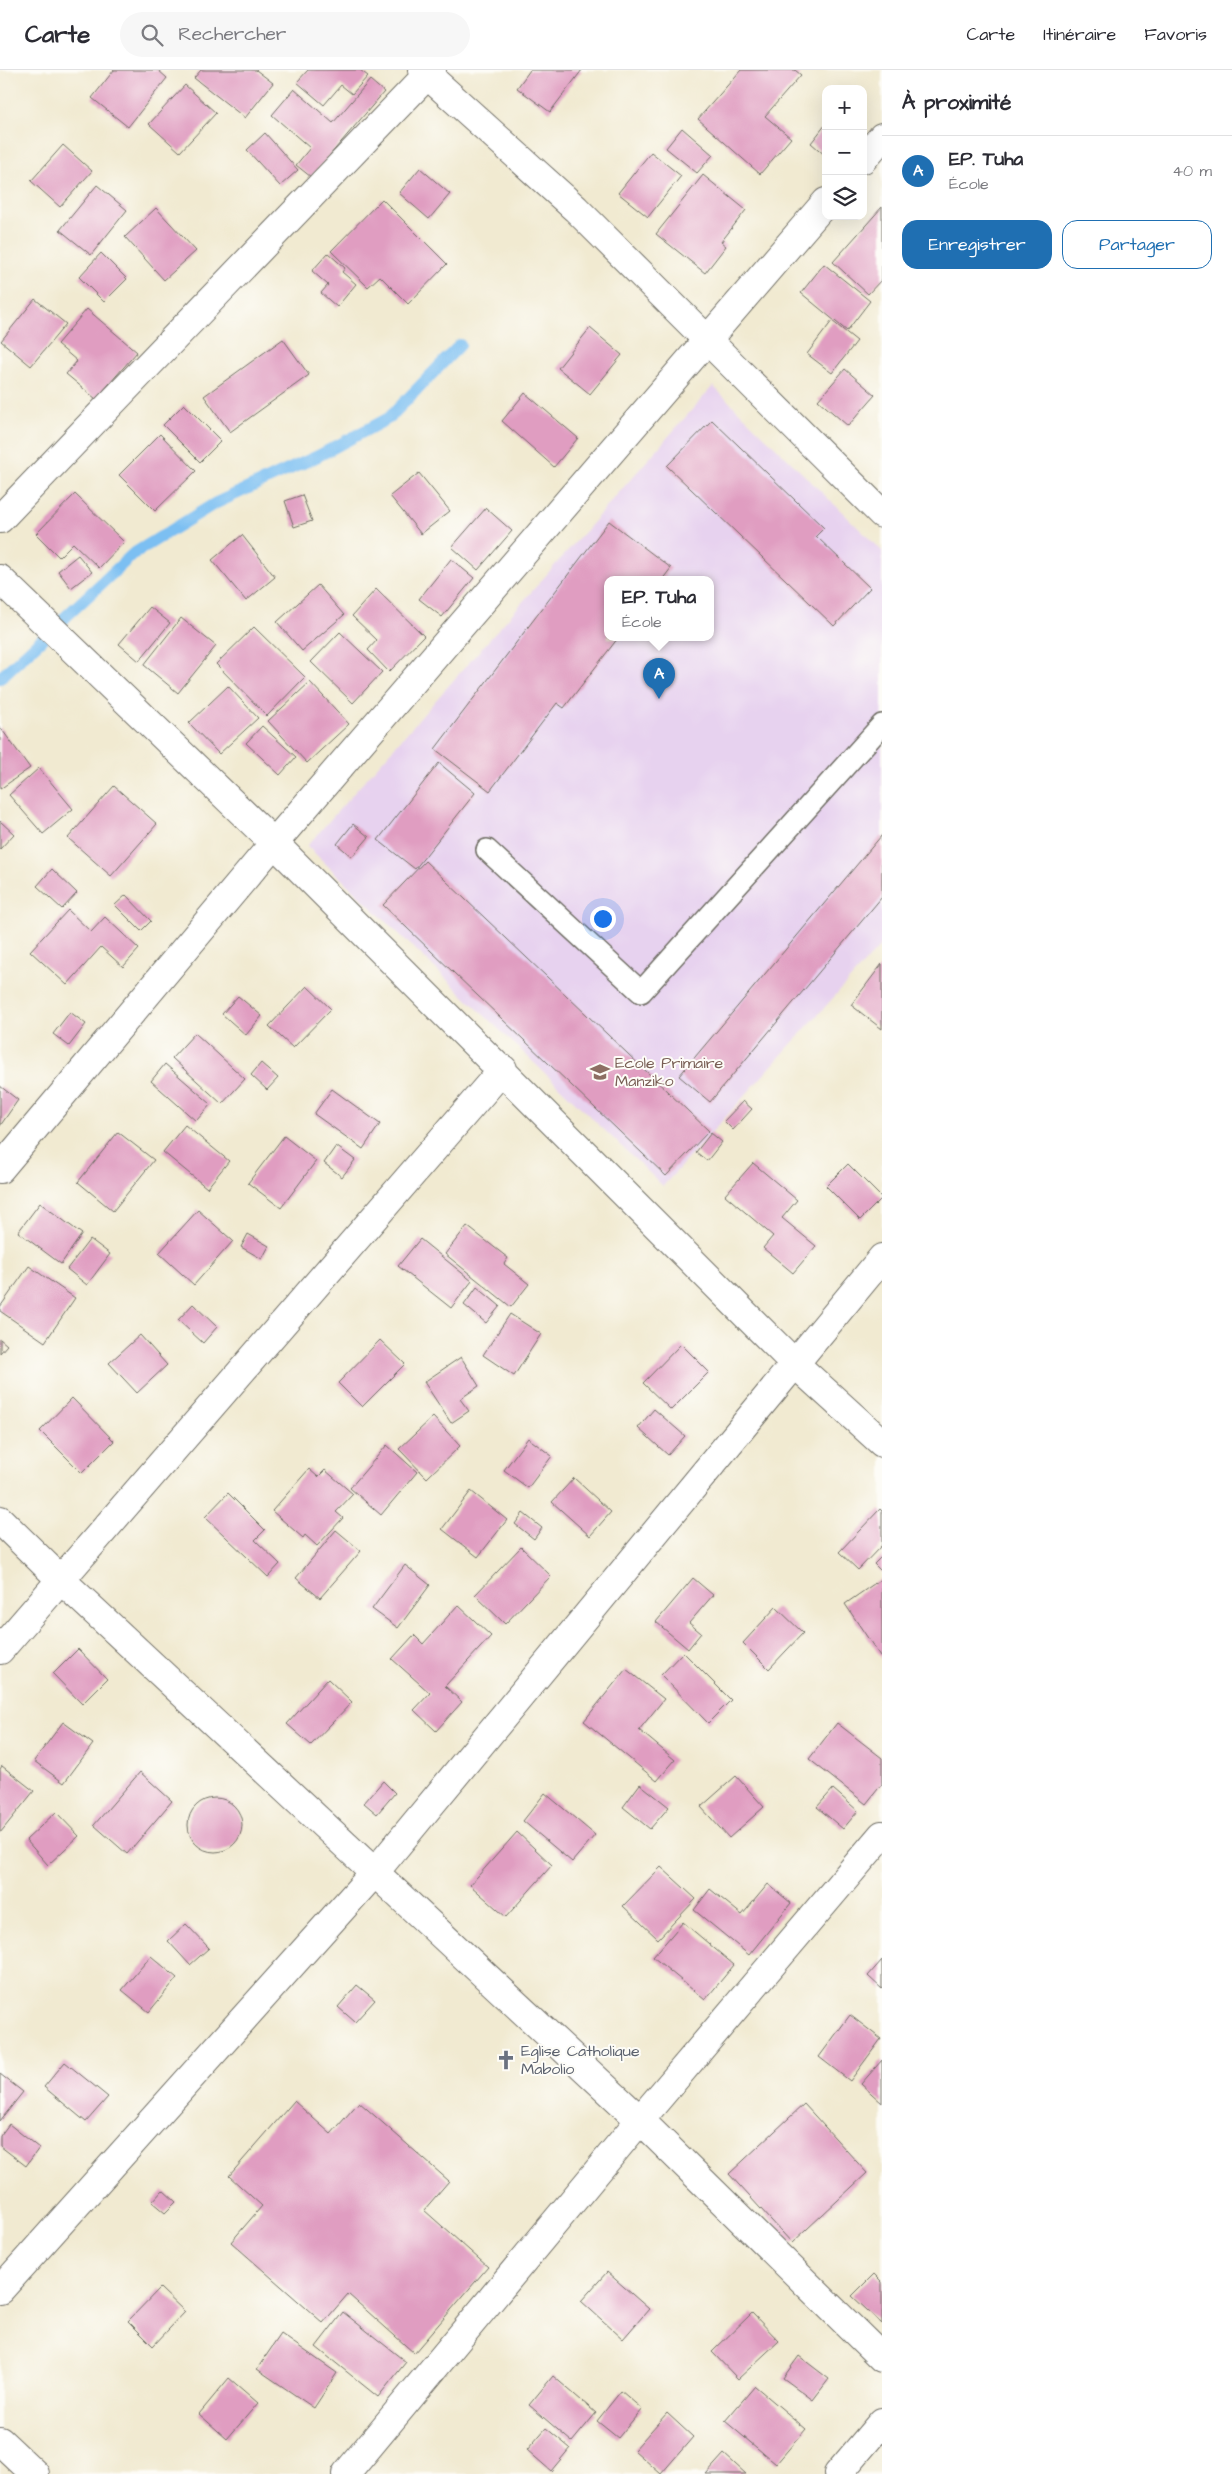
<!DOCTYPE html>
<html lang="fr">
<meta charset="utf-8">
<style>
body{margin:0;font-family:"Architects Daughter",sans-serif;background:#f7f7f7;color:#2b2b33}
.controls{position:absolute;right:15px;top:15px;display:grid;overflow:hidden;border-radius:10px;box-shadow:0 5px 20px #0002}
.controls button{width:45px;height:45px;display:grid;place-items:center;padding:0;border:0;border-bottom:1px solid #e1e1e2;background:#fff;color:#2b2b33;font:25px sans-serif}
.you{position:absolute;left:602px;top:848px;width:18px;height:18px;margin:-12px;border:4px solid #fff;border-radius:50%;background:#1a73e8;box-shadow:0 0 0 8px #1a73e833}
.badge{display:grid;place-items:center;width:32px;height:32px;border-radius:50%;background:#1f6fb2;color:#fff;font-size:16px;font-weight:700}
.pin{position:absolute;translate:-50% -41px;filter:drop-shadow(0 1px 2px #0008)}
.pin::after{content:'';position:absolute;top:26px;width:18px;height:15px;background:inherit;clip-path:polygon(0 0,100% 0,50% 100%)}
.popup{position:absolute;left:604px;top:506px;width:110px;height:65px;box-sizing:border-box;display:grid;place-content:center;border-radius:10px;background:#fff;filter:drop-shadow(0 1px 4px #0005);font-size:16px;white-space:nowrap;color:#7c7c81}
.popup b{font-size:19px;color:#2b2b33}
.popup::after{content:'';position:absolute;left:50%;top:100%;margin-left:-10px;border:10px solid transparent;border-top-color:#fff}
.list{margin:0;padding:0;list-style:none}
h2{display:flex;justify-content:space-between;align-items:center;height:65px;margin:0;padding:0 20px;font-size:21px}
h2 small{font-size:16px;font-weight:400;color:#7c7c81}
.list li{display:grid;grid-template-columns:32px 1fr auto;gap:15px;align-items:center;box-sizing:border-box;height:70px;padding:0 20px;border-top:1px solid #e1e1e2}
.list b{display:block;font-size:19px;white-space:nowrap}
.list p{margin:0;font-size:16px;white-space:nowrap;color:#7c7c81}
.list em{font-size:16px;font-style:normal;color:#7c7c81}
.actions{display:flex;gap:10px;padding:15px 20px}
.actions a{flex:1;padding:11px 0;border:1px solid #1f6fb2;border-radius:15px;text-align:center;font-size:18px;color:#1f6fb2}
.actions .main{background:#1f6fb2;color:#fff}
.icon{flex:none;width:28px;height:28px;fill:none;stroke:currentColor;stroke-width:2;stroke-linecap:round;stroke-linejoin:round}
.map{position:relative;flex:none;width:882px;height:2404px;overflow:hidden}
header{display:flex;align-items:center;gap:30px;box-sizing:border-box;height:70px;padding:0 25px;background:#fff;border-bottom:1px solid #e1e1e2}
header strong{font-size:24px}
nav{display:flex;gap:28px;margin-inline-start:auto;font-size:18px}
.search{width:350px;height:45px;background:#f7f7f7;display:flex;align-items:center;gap:12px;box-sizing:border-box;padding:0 18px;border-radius:28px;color:#7c7c81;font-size:19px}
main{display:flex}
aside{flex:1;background:#fff}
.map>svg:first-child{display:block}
.built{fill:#e7d2ef;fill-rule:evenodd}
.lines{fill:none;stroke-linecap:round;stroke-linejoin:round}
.stream{stroke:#7bbff2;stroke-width:12}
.building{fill:#e09dc1}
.lane-casing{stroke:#706e65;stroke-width:24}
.street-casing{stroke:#706e65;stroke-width:30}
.secondary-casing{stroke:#706e65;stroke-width:30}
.lane{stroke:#fff;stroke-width:21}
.street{stroke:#fff;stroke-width:28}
.secondary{stroke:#fff;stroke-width:28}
.labels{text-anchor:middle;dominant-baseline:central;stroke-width:4;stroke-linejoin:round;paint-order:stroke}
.education-label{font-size:16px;fill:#785e54;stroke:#fdfcf7;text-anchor:start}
.worship-label{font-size:16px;fill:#5b616d;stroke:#fdfcf7;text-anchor:start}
</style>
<header>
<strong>Carte</strong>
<div class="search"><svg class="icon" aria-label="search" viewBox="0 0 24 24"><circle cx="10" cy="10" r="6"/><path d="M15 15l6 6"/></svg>Rechercher</div>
<nav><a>Carte</a><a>Itinéraire</a><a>Favoris</a></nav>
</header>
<main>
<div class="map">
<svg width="882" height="2404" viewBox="0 0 882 2404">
<rect width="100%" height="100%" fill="#fdfcf7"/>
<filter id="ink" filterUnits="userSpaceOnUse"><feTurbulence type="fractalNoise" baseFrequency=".02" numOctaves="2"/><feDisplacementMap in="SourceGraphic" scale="10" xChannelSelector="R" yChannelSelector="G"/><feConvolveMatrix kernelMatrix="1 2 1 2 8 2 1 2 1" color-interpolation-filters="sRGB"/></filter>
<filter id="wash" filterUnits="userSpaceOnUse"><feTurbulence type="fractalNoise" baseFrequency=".0096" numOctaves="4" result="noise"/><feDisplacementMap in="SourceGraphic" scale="20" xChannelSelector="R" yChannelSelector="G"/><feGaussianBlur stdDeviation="1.12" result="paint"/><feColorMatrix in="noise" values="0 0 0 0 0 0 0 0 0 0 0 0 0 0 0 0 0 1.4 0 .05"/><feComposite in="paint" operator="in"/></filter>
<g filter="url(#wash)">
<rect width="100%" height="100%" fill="#f1ead1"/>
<path class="built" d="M713,316l169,165v393l-219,242 -356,-340zM608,510h102v58h-102z"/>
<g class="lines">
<path class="stream" d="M0,608l133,-124 81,-50 104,-48 71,-38 71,-73"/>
</g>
<g id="blocks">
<path class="building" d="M114,0h44l9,8 -39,49 -36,-29z
M201,0h55l17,13 -28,35 -51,-40z
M308,0h52l8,6 -16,18 -11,-9 -17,20 -27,-23z
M530,0h52l-32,42 -33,-24z
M741,0h54l6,5 -36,41 26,22 -31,36 -62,-55z
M370,10l14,12 -73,85 -15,-12 14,-17 -38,-33 22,-26 39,34z
M185,15l31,28 -36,39 -31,-28z
M826,54v32l-15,-13z
M682,58l31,27 -16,18 -31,-25z
M265,63l33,37 -18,16 -33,-36z
M63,75l29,26 -32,36 -29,-26z
M651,82l30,24 -33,41 -30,-24z
M420,98l30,26 -21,25 -30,-26z
M703,105l43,35 -25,32 5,4 -21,27 -49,-39z
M97,115l30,25 -36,45 -31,-25z
M382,129l65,65 -39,40 -28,-28 -12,11 -37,-36z
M882,137v72l-14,15 -35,-32z
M156,138l40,43 -32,29 -39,-43z
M101,183l26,26 -23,23 -25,-25z
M328,183l17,15 -3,4 14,12 -19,23 -16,-14 7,-8 -16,-14z
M824,194l46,37 -23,30 -46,-38z
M35,229l31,25 -35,42 -30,-25z
M87,239l50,43 -41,47 -30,-25 11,-13 -20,-17z
M832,251l25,20 -25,32 -25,-19z
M590,258l32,27 -32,39 -32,-26z
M283,269l26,36 -79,57 -26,-36z
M845,299l30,26 -27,31 -30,-26z
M525,323l53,45 -24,29 -52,-46z
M184,334l37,37 -21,21 -37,-37z
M712,350l112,108 -8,8 54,52 -36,38 -167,-160z
M160,364l36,37 -41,40 -36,-36z
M419,403l31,38 -29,23 -31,-38z
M75,424l49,48 -25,26 -26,-25 -14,14 -23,-23z
M302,425l10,26 -18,6 -9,-26z
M486,438l26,23 -34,39 -26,-23z
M609,451l62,47 -9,12h-54v58h10l-54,70 -7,-5 -67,88 -55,-42z
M242,465l33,42 -29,24 -34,-41z
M78,485l14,17 -21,16 -13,-17z
M451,489l23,19 -32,39 -23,-18z
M318,515l26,30 -42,36 -25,-29z
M376,519l48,47 -35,36 -21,-22 9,-10 -25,-24z
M150,537l20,16 -31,38 -20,-17z
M181,548l35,28 -38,47 -34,-28z
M254,557l51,50 -38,39 -51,-52z
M340,562l42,40 -29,31 -42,-41z
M310,612l39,42 -42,39 -39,-42z
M228,616l30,32 -39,36 -30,-31z
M262,656l34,31 -16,18 -34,-32z
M0,657l30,41 -30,21z
M439,693l36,30 -60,76 -37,-29z
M39,698l34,41 -30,25 -34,-39z
M114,716l43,38 -46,52 -43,-38z
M0,751l14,13 -14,15z
M353,754l16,13 -17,20 -15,-13z
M882,765v62l-172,205 -31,-26z
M425,791l284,270 -43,45 -283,-271z
M52,799l25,24 -15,16 -25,-23z
M126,825l25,26 -10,10 -26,-26z
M68,840l23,22 14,-15 34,32 -16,18 -22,-20 -34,38 -37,-34z
M882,894v65l-31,-24z
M307,916l24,23 -38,39 -24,-22z
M238,926l24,20 -16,19 -24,-21z
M70,942l16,12 -17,22 -16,-12z
M195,963l50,46 -23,25 -50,-46z
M261,993l17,15 -11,12 -16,-15z
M165,994l46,40 -15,17 -45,-40z
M0,1016l18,14 -18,26z
M332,1019l48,35 -17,25 -49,-35z
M743,1031l9,8 -19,21 -9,-9z
M185,1055l44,36 -22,27 -44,-36z
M118,1062l36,28 -41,51 -35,-29z
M711,1063l11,9 -15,19 -11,-9z
M284,1066l32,25 -35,47 -33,-25z
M336,1076l19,14 -13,17 -18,-14z
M753,1093l44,37 -15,18 34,28 -23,27 -30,-25 10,-12 -48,-41z
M848,1094l34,34 -22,22 -34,-34z
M40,1133l42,31 -21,30 -43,-32z
M198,1140l35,31 -39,44 -35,-32z
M467,1156l41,32 -4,6 25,20 -18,23 -66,-53z
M248,1164l21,12 -7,13 -21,-12z
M90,1169l20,15 -23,31 -20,-16z
M420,1169l52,42 -21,27 -53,-42z
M29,1196l46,32 -30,44 -45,-31v-4z
M477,1217l23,19 -14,17 -22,-18z
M193,1234l24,23 -14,16 -25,-23z
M510,1244l31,20 -27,42 -31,-21z
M140,1265l27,30 -30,28 -28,-30z
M0,1269l7,6 -7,8z
M380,1270l25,24 -43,43 -24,-24z
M681,1274l28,28 -38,38 -28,-27z
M461,1287l18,29 -19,13 9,12 -18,12 -27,-41z
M72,1328l42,43 -32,32 -42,-42z
M654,1339l31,27 -17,19 -30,-27z
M433,1347l27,29 -33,32 -28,-29z
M528,1368l24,18 -24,32 -24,-18z
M387,1375l30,27 -36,43 -31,-27z
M309,1399l9,8 7,-7 28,24 -17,18 7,6 -26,28 -12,-11 -2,3 -31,-27z
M574,1408l37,34 -21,24 -38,-34z
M471,1421l36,29 -29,37 -36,-28z
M228,1423l37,37 -10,10 25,24 -12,13 -63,-60z
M880,1439l2,2v34l-24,25 -19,-18z
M523,1443l19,15 -8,11 -19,-15z
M336,1460l25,21 -41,47 -24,-20z
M521,1477l30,29 -46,48 -30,-29z
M882,1486v16l-8,-8z
M405,1495l25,20 -32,43 -26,-19z
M693,1508l20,17 -24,28 12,10 -13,16 -32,-27z
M881,1509l1,2v78l-37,-55z
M458,1535l33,31 -46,50 17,16 -26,29 -22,-21 16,-17 -38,-34 22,-24 9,9z
M776,1537l27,26 -34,36 -26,-26z
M78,1579l29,30 -25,25 -29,-30z
M683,1582l48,48 -23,23 -47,-48z
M626,1599l38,30 -25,31 36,30 -18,21 -73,-60z
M328,1609l24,23 -41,43 -24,-21z
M63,1652l30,22 -29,39 -30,-22z
M837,1653l45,35v26l-16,20 -57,-45z
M2,1696l32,25 -34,42v-64z
M140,1702l32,29 -45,53 -33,-29z
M736,1706l28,31 -35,31 -28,-31z
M383,1711l12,12 -18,21 -13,-11z
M640,1714l29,23 -19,22 -27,-22z
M833,1719l25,22 -15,18 -26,-22z
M545,1723l50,42 -23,27 -49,-41z
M188 1755a27 27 0 1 1 54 0a27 27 0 1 1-54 0Z
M56,1742l23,24 -31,29 -22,-25z
M517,1762l35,33 -46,52 -36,-32z
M661,1797l35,32 -38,40 -35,-33z
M768,1814l23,19 -42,52 -55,-45 16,-21 32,26z
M683,1852l51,43 -29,35 -52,-43z
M186,1854l23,24 -19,17 -22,-24z
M151,1886l26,22 -28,34 -27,-22z
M882,1890v29l-14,-13z
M357,1915l18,15 -20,22 -17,-15z
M850,1945l31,24 -31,42 -31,-24z
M882,1990v43l-21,-19z
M65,1992l43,35 -22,25 -42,-35z
M0,2004l23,18 -23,29z
M294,2031l37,33 28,-32 90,79 -25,29 64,57 -74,86 -66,-59 -25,29 -92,-81 31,-36 -33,-30z
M804,2034l63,69 -75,70 -63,-69z
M9,2054l30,24 -13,18 -26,-20v-10z
M163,2120l13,12 -11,11 -13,-11z
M607,2202l42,37 -26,30 -42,-38z
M874,2204l8,8v42l-30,-28z
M160,2218l25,24 -32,34 -25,-25z
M343,2242l63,50 -28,35 -62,-50z
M752,2243l27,28 -41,38 -26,-27z
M281,2264l56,39 -23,35 -57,-39z
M799,2286l30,23 -16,21 -30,-22z
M553,2306l43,37 -24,29 -43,-37z
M229,2308l29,25 -31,36 -28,-25z
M755,2316l51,43 -30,35 -51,-43z
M621,2321l21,18 -24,29 -21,-17z
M667,2343l26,24 -32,37 -27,-24z
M546,2358l24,20 -19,23 -24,-21z
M724,2384l22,20h-40z"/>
</g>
</g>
<g filter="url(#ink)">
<use href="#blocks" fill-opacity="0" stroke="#706e65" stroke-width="1"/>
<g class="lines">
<defs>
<path id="lane" d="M487,780l154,142 241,-267"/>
<path id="street" d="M422,0l154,139 306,305
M863,89l19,-22
M0,449l432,-449
M0,509l274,264 520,520 88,80
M0,1099l274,-326 552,-641
M0,1450l60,59 580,541 242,238
M0,1580l503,-581
M0,2371l35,33
M346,2404l294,-354 242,-285
M838,2404l44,-52"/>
<path id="secondary" d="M0,2220l375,-418 507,-614"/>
</defs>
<use href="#lane" class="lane-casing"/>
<use href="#street" class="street-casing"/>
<use href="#secondary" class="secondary-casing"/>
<use href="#lane" class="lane"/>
<use href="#street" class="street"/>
<use href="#secondary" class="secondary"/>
</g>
</g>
<defs>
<symbol id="school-bare" viewBox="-9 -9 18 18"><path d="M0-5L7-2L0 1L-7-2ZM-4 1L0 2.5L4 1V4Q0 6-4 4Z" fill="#8d6e63" stroke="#fdfcf7" stroke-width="2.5" paint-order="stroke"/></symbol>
<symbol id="church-bare" viewBox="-9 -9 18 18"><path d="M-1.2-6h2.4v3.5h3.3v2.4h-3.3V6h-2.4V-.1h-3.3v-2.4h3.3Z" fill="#6b7280" stroke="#fdfcf7" stroke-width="2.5" paint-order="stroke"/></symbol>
</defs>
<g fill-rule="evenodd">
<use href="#school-bare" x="586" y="988" width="28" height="28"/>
<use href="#church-bare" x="492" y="1976" width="28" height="28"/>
</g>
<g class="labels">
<g class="education-label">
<text x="615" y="993">Ecole Primaire<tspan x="615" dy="18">Manziko</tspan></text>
</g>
<g class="worship-label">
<text x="521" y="1981">Eglise Catholique<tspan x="521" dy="18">Mabolio</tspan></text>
</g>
</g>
</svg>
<div class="controls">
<button>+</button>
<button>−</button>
<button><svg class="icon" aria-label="layers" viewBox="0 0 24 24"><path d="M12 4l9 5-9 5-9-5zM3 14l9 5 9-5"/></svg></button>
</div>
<div class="you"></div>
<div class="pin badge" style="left:659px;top:629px">A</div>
<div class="popup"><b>EP. Tuha</b>École</div>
</div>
<aside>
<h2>À proximité<small></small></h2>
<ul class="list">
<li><span class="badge">A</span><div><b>EP. Tuha</b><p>École</p></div><em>40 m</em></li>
</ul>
<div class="actions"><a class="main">Enregistrer</a><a>Partager</a></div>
</aside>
</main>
